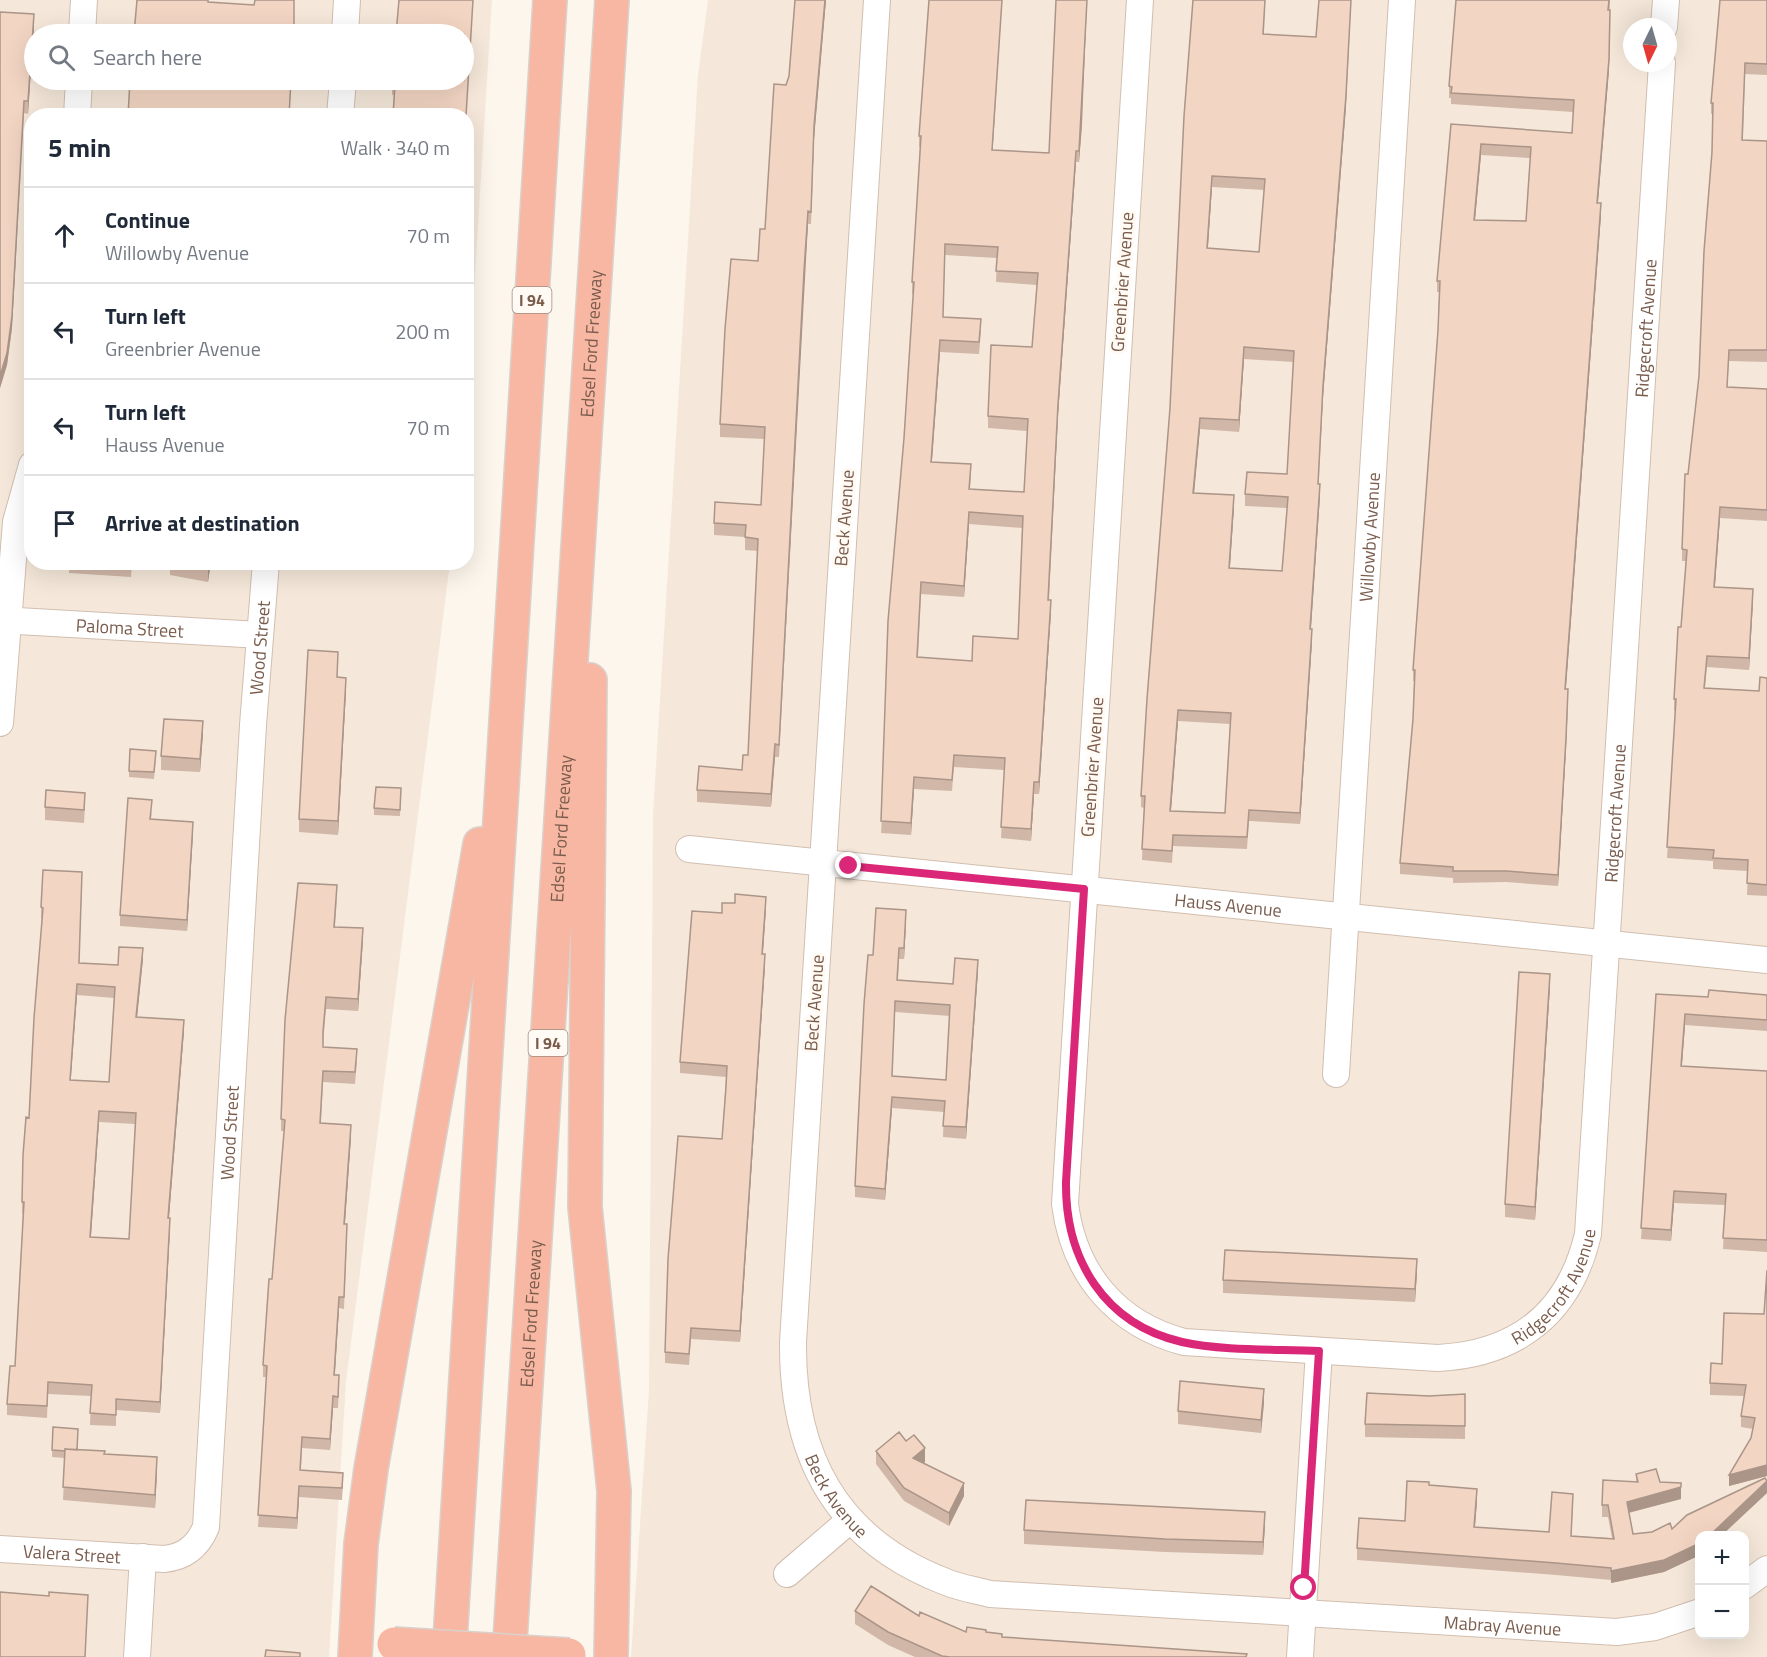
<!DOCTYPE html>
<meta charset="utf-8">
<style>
body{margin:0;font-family:"Titillium Web",sans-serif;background:#f6f6f7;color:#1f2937}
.controls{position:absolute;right:18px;bottom:18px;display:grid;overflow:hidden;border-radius:12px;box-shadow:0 6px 24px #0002}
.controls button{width:54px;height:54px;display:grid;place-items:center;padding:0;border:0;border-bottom:2px solid #e0e1e3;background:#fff;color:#1f2937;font:30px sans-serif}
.compass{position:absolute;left:1623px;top:18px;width:54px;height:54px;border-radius:50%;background:#fff;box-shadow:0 6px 24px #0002;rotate:185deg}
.stop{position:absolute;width:18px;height:18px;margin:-14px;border:4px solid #db2777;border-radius:50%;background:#fff}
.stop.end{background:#db2777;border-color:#fff;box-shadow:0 2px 6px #0008}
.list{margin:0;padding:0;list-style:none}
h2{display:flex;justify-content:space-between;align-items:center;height:78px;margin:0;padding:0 24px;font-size:26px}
h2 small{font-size:20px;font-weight:400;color:#747a83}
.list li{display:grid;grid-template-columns:39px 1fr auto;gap:18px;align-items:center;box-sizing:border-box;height:96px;padding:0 24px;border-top:2px solid #e0e1e3}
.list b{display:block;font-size:22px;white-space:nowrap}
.list p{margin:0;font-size:20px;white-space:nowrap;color:#747a83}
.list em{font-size:20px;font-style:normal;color:#747a83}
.icon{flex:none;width:33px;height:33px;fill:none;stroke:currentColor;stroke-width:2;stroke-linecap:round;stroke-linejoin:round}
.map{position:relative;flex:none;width:1767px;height:1657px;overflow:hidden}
.search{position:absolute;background:#fff;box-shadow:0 6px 24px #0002;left:24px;top:24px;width:450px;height:66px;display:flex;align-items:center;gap:15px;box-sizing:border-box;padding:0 21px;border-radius:33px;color:#747a83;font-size:22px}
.panel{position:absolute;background:#fff;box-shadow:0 6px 24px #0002;left:24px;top:108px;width:450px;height:462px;border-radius:24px}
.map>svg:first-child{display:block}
.residential{fill:#f5e8da;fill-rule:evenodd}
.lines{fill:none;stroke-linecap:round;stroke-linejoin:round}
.minor-casing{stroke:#d1beb0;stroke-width:28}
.motorway-casing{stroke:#dad1cd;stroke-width:36}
.minor{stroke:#fff;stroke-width:26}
.motorway{stroke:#f7b7a3;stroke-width:33}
.motorway-bridge-casing{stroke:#dad1cd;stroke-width:36;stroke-linecap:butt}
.motorway-bridge{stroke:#f7b7a3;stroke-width:33}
.wall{fill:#d1b7a8;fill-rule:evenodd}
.shaded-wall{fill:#aa9588}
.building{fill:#f3d5c3;stroke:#aa9588;stroke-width:1.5;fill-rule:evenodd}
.route{stroke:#db2777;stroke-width:8}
.labels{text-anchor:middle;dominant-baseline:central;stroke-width:6;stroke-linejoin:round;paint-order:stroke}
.shield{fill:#fffaf3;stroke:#a28b7f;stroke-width:1.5}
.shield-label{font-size:16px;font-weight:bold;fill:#7a5c4d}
.street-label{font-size:18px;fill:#7a5c4d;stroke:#fffaf3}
</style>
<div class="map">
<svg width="1767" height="1657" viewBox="0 0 1767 1657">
<rect width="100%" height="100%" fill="#fdf6ec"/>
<path class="residential" d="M0,0h492l-25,403 -1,-287h-434v446l418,1 -104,819 -17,275h-329zM34,34h430v46h-430z
M708,0h1059v1657h-1136l18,-267 4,-575 45,-740zM1632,27h36v36h-36zM1700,1536h44v98h-44z"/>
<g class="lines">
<defs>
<g id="minor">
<path id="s1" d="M877,0l-84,1342c-1,114 43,198 153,240 14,6 30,8 44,12l627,38 38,-5 45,-15"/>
<path id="s2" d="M1140,0l-75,1204c9,70 51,120 119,138l254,16c80,-4 132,-46 150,-124l74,-1171"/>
<path d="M1664,27l2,-27"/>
<path d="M82,34l2,-34"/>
<path d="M345,34l2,-34"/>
<path d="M77,116l2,-36"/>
<path d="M340,116l3,-36"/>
<path id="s3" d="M0,620l259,15"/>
<path d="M0,723l16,-201 16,-57"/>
<path id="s4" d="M689,849l1078,111"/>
<path id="s5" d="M1336,1074l66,-1074"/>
<path id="s6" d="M0,1549l164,10c21,-2 34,-13 42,-32l47,-802 13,-163"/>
<path d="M787,1574l63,-54"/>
<path d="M1744,1586l23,-17"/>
<path d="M137,1657l6,-100"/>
<path d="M1300,1657l19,-306"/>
</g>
<g id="motorway">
<path d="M590,680l-5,527 29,284 -3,166"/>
<path d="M355,1657l6,-113 10,-75 109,-625"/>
<path d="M449,1657l101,-1657"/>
<path id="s7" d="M509,1657l103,-1657"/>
</g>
</defs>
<use href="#minor" class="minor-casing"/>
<use href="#motorway" class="motorway-casing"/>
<use href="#minor" class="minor"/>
<use href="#motorway" class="motorway"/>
<defs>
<path id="motorway-bridge" d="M394,1644l175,11"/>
</defs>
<use href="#motorway-bridge" class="motorway-bridge-casing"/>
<use href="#motorway-bridge" class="motorway-bridge"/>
</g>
<path class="wall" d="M473,0l-7,116h-73l1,-21h-2v-12z
M795,0h31l-12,139 -3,85h-3l-4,59 -25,474h-4l-4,50 -74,-5v-12l45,-20 6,-15 10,-204 -13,-1v-13l-31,-2v-12l47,-18 4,-66 -45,-2v-13l45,-195 21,-144 3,-9z
M1193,0h72l-1,34 82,73 -23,290 -5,87 2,12 -9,133 1,12 -12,183 -51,-3 -2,28 -74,-3 -1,17 -30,-3 2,-52 -3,-1v-11l29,-388zM1212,187l52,3 -5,62 -51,-4zM1244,359l49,3 -6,112 -42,20v12l42,2 -5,63 -52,-3 4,-61 -40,-14 6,-64 39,3zM1178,721l52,3 -5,89 -54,-2z
M1459,0h151l-1,70 -11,133 3,12 -35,474 2,11 -2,49 -8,137 -52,-4 -53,1v-5l-53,-4v-11l13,-144 1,-38h-1v-11l25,-340 1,-38h-2v-11l14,-157 121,9 1,-21 -122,-8v-6h-2v-12zM1481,155l49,3 -4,63 -51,-1z
M1767,0v75l-22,-1 -2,66 24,1v221l-38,-1 -2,26 40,2v132l-47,-3 -5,69 38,14 -4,69 -42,-3 -2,21 54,3 8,-13v218l-20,-1 1,-24 -35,-2v-8l-46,-3 9,-147h-2v-12l7,-72 5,-66h-4v-12l6,-75 11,-98 13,-224 1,-38h-2v-11z
M0,12l34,14 -6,88 -4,-1 -12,215 -5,37 -7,23z
M1082,125l-3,37h-3l-18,254 -9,184 2,12 -12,182h-5l-3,47 -30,-3 3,-68 -50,-3 -2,24 -38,-2 -3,46 -30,-2 33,-539h-2v-12l9,-135h-2v-11l74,14 56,3zM945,255l52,3 -1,24 41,3 -5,62 -44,69v12l39,3 -3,61 -54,-3 1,-13 -39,-14 8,-110 39,2 2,-23 -38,-14zM969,524l53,4 -4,111 -46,22 -54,-3 3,-64 43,3z
M69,562h63l-1,15 -62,-4z
M170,562h41l-3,20 -38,-7z
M338,666l-1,11 9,14 -8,144 -39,-3v-13z
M203,734l-3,38 -39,-2v-14z
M156,757l-2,22 -25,-2v-6z
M401,788l-1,28 -26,-1v-7z
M85,806l-1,17 -39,-3v-13z
M152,811l-1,8 42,14 -6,98 -67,-5v-11z
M82,884l-3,79 39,2 25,-6 -6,58 47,14 -15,187 1,11 -10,184 -44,-3v16l-26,-1 1,-29 -43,-2 -1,24 -40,-3v-11l8,-38 8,-152h-1v-12l7,-84 13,-199h-1v-12zM77,995l37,3 -5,84 -39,-2zM99,1122l36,2 -6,115 -38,-2z
M337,897l-2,30 28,13 -5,71 -32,-2 -3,35v3l34,14 -2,23 -32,-2 -2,41 30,14 -6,87 2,12 -3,73 -5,-1 -4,67 4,11 -1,22h-5l-3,42 -28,-2 -1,22 42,14 -1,16 -43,-3 -2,32 -39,-2 9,-150h-4v-12l9,-86 12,-148h-3v-12z
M766,908l-3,46 2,11 -25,377 -49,-3 -2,26 -24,-2v-11l57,-213 4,-62 -46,-4v-11l42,-149z
M906,922l-2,37h-5l-1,21 55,4 25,-13 -12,168 -23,-2 1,-25 -52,-4 -7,92 -30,-3v-11l18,-231zM895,1012l55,4 -4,64 -54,-4z
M1550,987l-15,233 -30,-3v-13z
M1656,994l52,3 59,-2v36l-82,-6 -3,41 85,5v181l-44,-3 2,-44 -51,-2 -3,38 -30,-2z
M1767,1270v206l-38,10 22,-48 2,-9 -12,-2v-11l3,-20 -34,-1v-12l12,-19 42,-50z
M1417,1272l-2,30 -192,-9v-13z
M1465,1394v45l-100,-2v-13l64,-28z
M1264,1403l-3,30 -83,-9v-13z
M53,1427l24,23 27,4 53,17 -2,37 -92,-8 2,-42 -13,-1z
M876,1451l49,11 -2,1 41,33 -15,30 -45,-25 -28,-37z
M1636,1474l24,8 21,17 -52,14 4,21 39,-5 95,-36 -46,43h-21v19l-36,17 -53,11v-3l-55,-5 -199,-15v-12l48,-27 24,-36 48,16 -2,26 74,5 24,-27 -2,31 41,2 -4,-21h-6v-12l34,-24z
M1265,1525l-2,30 -98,-3 -141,-8v-14z
M855,1611l64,5 47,16h20l16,5 245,20h-332l-27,-12 -33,-21z"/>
<path class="shaded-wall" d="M825,0h1l-12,139 -3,85 3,-98z
M1002,0l-10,161v-11z
M1087,0l-5,125 -3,37v-11z
M1351,0l-5,107 -23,290 -5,98 5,-109z
M34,14v12l-6,88v-13z
M1610,21l-1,49 -12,144v-11z
M24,101l-12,227 -5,37 -7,23v-12z
M1481,144v11l-7,76v-11z
M1076,151v11l-18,254 -10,195 10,-207z
M1212,176v11l-5,73v-12z
M1601,203v12l-36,485v-11z
M808,211v13l-29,533 25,-486z
M940,340v12l-9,121v-11z
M1244,347v12l-5,73v-12z
M1200,418v11l-7,76v-12z
M1320,484v12l-10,145v-12z
M1234,495v12l-5,73v-12z
M1720,507v11l-6,80v-11z
M969,512v12l-5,73v-11z
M209,562h2l-3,20v-14z
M1753,589v12l-4,69v-12z
M1051,600v12l-12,182v-12z
M1312,629v12l-12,183v-11z
M346,678v13l-8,144v-14z
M1568,700l-2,49 -8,137v-11z
M1178,710v11l-8,102v-12z
M203,721v13l-3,38v-13z
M775,744v13l-4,50v-13z
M914,777v12l-3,46v-12z
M1034,782v12l-3,47v-12z
M193,822v11l-6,98v-11z
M766,897v11l-4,57v-11z
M906,910v12l-2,37v-11z
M363,928v12l-5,71v-12z
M143,948v11l-7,69v-11z
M765,954v11l-25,377v-11z
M978,960v11l-12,168v-12z
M1550,974v13l-15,233v-13z
M77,984v11l-7,96v-11z
M1685,1014v11l-4,52v-11z
M184,1020v11l-16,198v-11z
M892,1097v11l-7,92v-11z
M99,1111v11l-9,127v-12z
M351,1125v12l-7,99v-12z
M1674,1191v12l-3,38v-11z
M170,1218v11l-10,184v-11z
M1417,1259v13l-2,30v-13z
M339,1297v11l-5,78v-11z
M1264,1389v14l-3,30v-13z
M333,1396v12l-3,42v-11z
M925,1448v14l-12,9v-13z
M157,1457v14l-2,37v-13z
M1767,1465v11l-38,10v-11z
M1767,1481v12l-46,43h-12z
M964,1483v13l-15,30v-13z
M299,1486v11l-2,32v-11z
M1681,1487v12l-54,14v-11z
M1477,1489v12l-3,38v-12z
M1265,1512v13l-2,30v-13z
M1700,1543v12l-36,17 -53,11v-12z"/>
<path class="building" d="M137,0h71v2l46,3 1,-5h39v34h-160z
M399,0h74l-7,116h-73l2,-32 -3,-1v-3h72v-46h-68z
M795,0h30l-11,126 -3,86 -3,-1 -4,60 -25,474 -4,-1 -4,50 -74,-4 2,-24 43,4 1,-15h5l10,-216 -13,-2 1,-12 -32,-2 1,-21 46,3 4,-78 -45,-3 5,-95 6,-70 27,2 2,-32h5l9,-145 12,1 3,-9z
M929,0h73l-10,150 57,3 7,-153h31l-8,151h-3l-18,253 -10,196h3l-12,182h-5l-3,47 -30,-2 4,-69 -51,-3 -2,25 -38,-3 -3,46 -30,-2 7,-200 16,-183 10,-156h-2l9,-146h-2zM945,244l53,3 -2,24 42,2 -6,74 -41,-2 -3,71 40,3 -4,73 -55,-3 2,-25 -40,-2 9,-122 39,2 2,-23 -38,-2zM969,512l54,4 -5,123 -45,-3 -1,25 -55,-4 4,-75 43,4z
M1193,0h72l-2,34 53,3 3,-37h32l-5,95 -23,291 -5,98h2l-10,145h2l-12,184 -51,-3 -2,27 -74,-2 -1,16 -30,-2 3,-53h-4l6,-97 23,-291 14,-292zM1212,176l53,3 -6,73 -52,-4zM1244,347l50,4 -7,123 -40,-2 -2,22 43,3 -6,74 -53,-3 5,-73 -41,-2 7,-75 39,2zM1178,710l53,3 -6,100 -55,-2z
M1456,0h153l-1,10h2l-1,49 -12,144h4l-36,486h3l-2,49 -8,137 -52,-4h-53v-4l-53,-4 13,-144 2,-49h-2l25,-340 2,-49h-3l14,-157 121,9 2,-33 -123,-7 1,-6 -3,-1zM1481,144l50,3 -5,74 -52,-1z
M1720,0h47v64l-22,-1 -3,77 25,1v209h-38l-2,37 40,2v121l-47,-3 -6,80 39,2 -4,69 -42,-2 -3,32 55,3 1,-14 7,1v207l-20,-2 1,-23 -35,-2 1,-8 -47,-3 9,-148h-2l3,-52 1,-20h3l6,-77 -5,-1 3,-75h3l11,-98 5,-125 8,-99 1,-49h-2z
M0,12l34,2 -6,87h-4l-12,215 -5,37 -7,23z
M130,80h161l-2,36h-161z
M91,562h40v3z
M173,562h36l-1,6z
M308,650l30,2 -1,25 9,1 -8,143 -39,-2z
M164,719l39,2 -3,38 -39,-3z
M130,749l26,2 -2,21 -25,-1z
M376,787l25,1 -1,22 -26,-2z
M46,790l39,3 -1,17 -39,-3z
M128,798l24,2 -2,19 43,3 -6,98 -67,-5z
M43,870l39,2 -3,91 39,2 1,-18 24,1 -7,69 48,3 -16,198h2l-10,184 -44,-3v16l-26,-2 2,-28 -44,-3 -1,24 -40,-2 3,-38h5l9,-164h-2l1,-47 3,-38 3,1 5,-100 9,-110 -2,-1zM77,984l38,3 -6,95 -39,-2zM99,1111l37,2 -7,126 -39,-2z
M298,883l39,2 -3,42 29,1 -5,71 -32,-2 -3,35v15l34,2 -2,23 -32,-1 -3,52 31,2 -7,99h3l-3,73h-5l-5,78h5l-1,22 -5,-1 -3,43 -28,-2 -2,33 43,3 -1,15 -43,-2 -2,32 -39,-3 9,-149 -4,-1 6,-86h3l13,-159 -4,-1 4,-99z
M735,894l31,3 -4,57h3l-25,377 -49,-3 -2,26 -24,-2 3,-93 10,-123 44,3 4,-52 1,-21 -47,-4 12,-151 30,2v-10h13z
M876,908l30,2 -2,38h-5l-2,32 56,4 2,-26 23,2 -12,167 -23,-1 2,-25 -53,-4 -7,92 -30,-3 9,-182 4,-49h5zM895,1001l55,4 -4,75 -54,-4z
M1519,972l31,2 -15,233 -30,-3z
M1709,990l58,5v25l-82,-6 -4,52 86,5v169l-44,-2 3,-44 -52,-3 -3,39 -30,-2 15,-234 52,3z
M1225,1250l192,9 -2,30 -192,-9z
M1767,1270v195l-38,10 22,-37 4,-20 -14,-2 5,-31 -36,-2 1,-20 11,1 2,-51 40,1z
M1180,1381l84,8 -3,31 -83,-9z
M1367,1393l62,3 36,-2v32l-100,-2z
M53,1427l25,2 -1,21 -12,-1v2l-13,-1z
M899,1432l7,9 8,-6 11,13 -12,10 51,25 -15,30 -45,-25 -28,-37z
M65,1449l40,2 -1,3 53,3 -2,38 -92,-8z
M1656,1469l4,13 21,1v4l-54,15 6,32 19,-2 18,-9 2,6 15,-14 78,-37 2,3 -58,55h-9v7l-36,17 -53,11v-3l-55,-5 -199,-15 2,-30 46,3 2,-40 22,1v3l48,4 -3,38 75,5 3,-40 21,2 -2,42 43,3 -6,-34h-6l1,-25 35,2 -2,-8z
M1026,1500l239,12 -2,30 -98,-3 -141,-9z
M871,1586l48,30 1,-4 46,20 1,-5 19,3v2l16,2v3l245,17 -1,3h-296l-8,-1 -54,-24 -33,-21z
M0,1592l49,4v-4l39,3 -3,62h-85z
M266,1650l34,3v4h-35z"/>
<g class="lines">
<path class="route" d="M849,866l235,23 -18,293c-1,77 38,142 116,160 40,9 95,7 137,9l-15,237"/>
</g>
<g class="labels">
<g class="shield">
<rect x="512.5" y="287" width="39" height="26" rx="4.5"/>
<rect x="528.5" y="1030" width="39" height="26" rx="4.5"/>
</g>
<g class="shield-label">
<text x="532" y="300">I 94</text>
<text x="548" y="1043">I 94</text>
</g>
<g class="street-label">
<text transform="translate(1122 282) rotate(-86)">Greenbrier Avenue</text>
<text stroke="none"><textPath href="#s2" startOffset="2774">Ridgecroft Avenue</textPath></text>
<text stroke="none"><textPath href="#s7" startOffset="1316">Edsel Ford Freeway</textPath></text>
<text transform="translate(844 518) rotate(-86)">Beck Avenue</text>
<text stroke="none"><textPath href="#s5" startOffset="538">Willowby Avenue</textPath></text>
<text stroke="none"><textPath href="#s3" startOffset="130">Paloma Street</textPath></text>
<text stroke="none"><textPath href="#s6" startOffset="1101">Wood Street</textPath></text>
<text transform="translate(1092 767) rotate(-86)">Greenbrier Avenue</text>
<text stroke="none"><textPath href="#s2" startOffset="2288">Ridgecroft Avenue</textPath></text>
<text stroke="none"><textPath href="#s7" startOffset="830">Edsel Ford Freeway</textPath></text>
<text stroke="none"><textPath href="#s4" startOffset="542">Hauss Avenue</textPath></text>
<text transform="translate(814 1003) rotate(-86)">Beck Avenue</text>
<text stroke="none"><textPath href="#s6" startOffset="615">Wood Street</textPath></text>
<text stroke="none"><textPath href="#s2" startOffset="1802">Ridgecroft Avenue</textPath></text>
<text stroke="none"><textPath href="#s7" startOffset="344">Edsel Ford Freeway</textPath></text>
<text stroke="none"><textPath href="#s1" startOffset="1508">Beck Avenue</textPath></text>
<text stroke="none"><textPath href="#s6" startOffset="72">Valera Street</textPath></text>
<text stroke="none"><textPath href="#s1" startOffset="2210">Mabray Avenue</textPath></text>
</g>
</g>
</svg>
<div class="controls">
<button>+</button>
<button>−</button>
</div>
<svg class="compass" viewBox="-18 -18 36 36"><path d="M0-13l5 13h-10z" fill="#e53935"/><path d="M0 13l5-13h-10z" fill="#747a83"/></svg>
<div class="stop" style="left:1304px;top:1588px"></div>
<div class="stop end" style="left:849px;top:866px"></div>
<div class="search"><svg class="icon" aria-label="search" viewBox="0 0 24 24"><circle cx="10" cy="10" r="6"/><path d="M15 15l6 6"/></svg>Search here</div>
<section class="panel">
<h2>5 min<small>Walk · 340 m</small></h2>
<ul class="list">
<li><svg class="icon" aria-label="ahead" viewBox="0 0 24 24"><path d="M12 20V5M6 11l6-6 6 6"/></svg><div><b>Continue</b><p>Willowby Avenue</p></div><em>70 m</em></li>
<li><svg class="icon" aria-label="left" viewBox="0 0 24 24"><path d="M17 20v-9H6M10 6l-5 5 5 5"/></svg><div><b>Turn left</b><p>Greenbrier Avenue</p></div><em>200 m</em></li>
<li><svg class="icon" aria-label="left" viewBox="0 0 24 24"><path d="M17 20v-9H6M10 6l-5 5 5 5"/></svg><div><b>Turn left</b><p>Hauss Avenue</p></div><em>70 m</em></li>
<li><svg class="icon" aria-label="arrive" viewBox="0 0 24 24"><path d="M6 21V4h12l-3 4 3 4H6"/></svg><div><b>Arrive at destination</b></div></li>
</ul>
</section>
</div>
